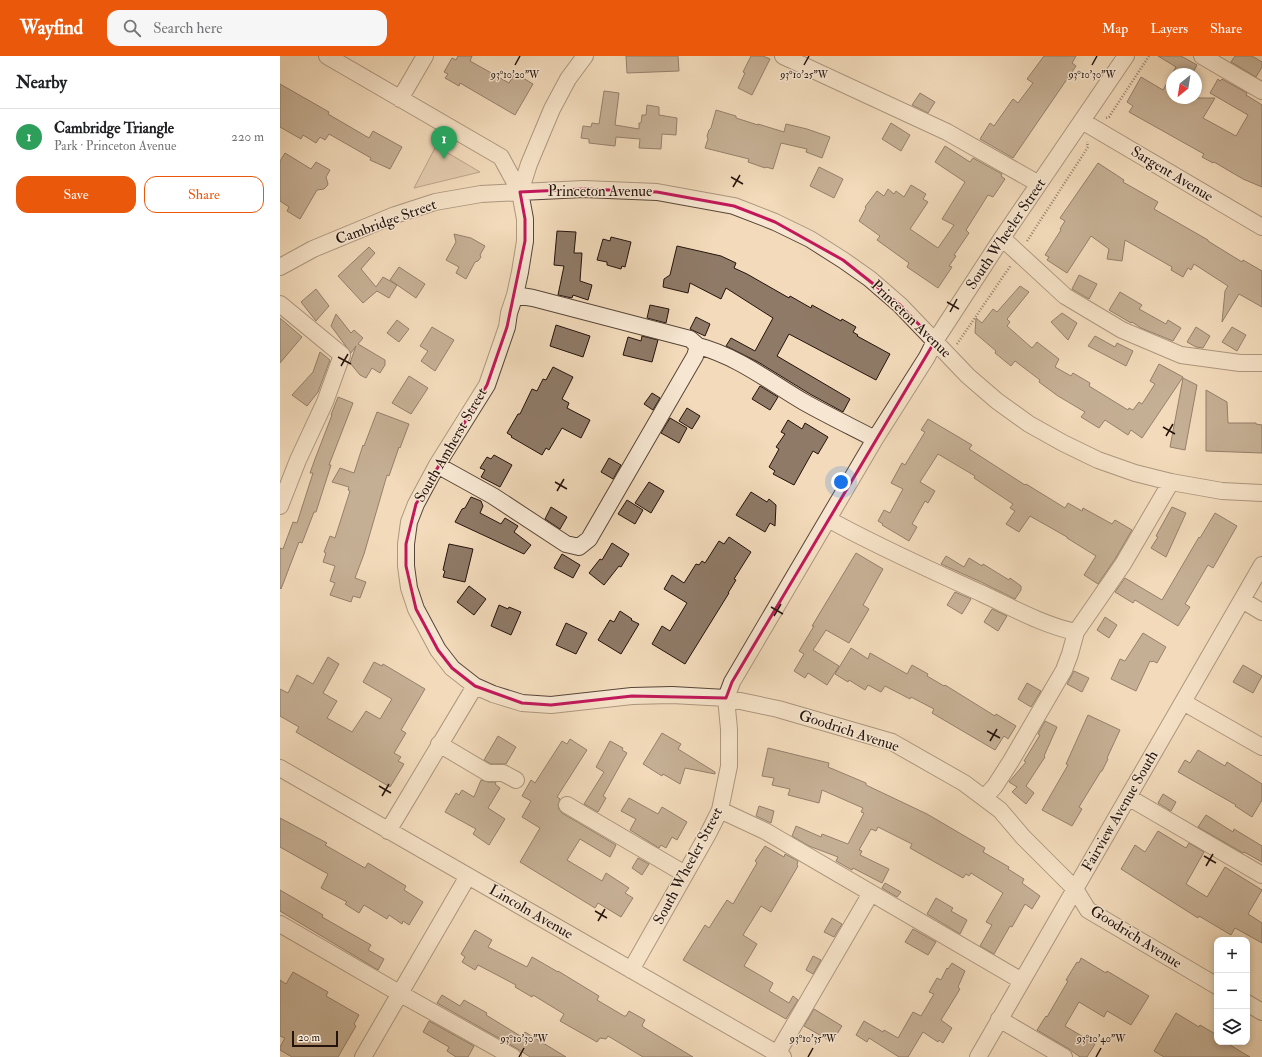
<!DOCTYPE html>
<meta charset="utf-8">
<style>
body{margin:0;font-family:"IM FELL Double Pica",serif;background:#f6f6f6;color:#202124}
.controls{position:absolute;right:12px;bottom:12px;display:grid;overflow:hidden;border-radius:8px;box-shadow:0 2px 6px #0003}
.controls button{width:36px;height:36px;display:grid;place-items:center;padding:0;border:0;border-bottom:1px solid #e0e0e0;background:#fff;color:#202124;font:20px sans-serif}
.compass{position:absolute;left:886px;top:12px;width:36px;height:36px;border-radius:50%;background:#fff;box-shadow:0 2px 6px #0003;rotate:210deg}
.scale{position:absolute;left:12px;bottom:10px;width:46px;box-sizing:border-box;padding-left:4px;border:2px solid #24130d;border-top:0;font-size:11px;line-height:14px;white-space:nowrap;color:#24130d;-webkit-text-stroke:3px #f7e7d2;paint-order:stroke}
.you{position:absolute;left:561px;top:426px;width:14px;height:14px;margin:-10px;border:3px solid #fff;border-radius:50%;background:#1a73e8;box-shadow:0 0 0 6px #1a73e833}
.badge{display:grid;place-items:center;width:26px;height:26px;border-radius:50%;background:#ea580c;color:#fff;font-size:13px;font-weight:700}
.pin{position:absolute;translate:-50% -33px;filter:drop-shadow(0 1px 2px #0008)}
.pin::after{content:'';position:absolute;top:21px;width:14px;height:12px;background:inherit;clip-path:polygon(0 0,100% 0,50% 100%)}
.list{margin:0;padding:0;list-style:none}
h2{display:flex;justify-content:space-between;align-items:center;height:52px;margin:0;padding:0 16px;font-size:17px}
h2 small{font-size:13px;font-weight:400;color:#757577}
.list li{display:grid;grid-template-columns:26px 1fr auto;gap:12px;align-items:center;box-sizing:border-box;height:56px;padding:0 16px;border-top:1px solid #e0e0e0}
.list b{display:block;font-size:15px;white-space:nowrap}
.list p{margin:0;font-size:13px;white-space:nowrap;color:#757577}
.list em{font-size:13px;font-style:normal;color:#757577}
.actions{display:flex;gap:8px;padding:12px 16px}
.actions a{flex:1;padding:9px 0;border:1px solid #ea580c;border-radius:12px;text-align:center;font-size:14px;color:#ea580c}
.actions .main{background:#ea580c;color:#fff}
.icon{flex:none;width:22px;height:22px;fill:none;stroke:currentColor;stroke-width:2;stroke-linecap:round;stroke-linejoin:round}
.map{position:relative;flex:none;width:982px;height:1001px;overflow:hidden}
header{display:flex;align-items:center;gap:24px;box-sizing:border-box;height:56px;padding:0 20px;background:#ea580c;color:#fff}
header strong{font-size:19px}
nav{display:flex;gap:22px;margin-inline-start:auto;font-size:14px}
.search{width:280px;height:36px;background:#f6f6f6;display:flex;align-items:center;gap:10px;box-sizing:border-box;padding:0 14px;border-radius:12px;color:#757577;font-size:15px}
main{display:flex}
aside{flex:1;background:#fff}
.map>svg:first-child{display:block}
.green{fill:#cfb89d;stroke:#7a6655}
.building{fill:#8f7a67;stroke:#24130d}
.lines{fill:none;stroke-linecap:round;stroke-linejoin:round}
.minor-casing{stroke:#584538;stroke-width:18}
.path{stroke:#24130d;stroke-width:2.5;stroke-dasharray:1 2;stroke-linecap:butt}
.minor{stroke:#f7e7d2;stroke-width:16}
.marked{fill:none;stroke:#c2185b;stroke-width:3;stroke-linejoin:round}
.ticks{fill:none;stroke:#24130d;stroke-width:1.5}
.labels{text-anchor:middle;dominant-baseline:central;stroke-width:3;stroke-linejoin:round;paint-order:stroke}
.street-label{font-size:15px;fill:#24130d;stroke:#f7e7d2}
.ticks-label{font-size:10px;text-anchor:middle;fill:#24130d;stroke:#f7e7d2;stroke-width:3;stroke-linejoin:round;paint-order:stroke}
</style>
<header>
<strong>Wayfind</strong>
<div class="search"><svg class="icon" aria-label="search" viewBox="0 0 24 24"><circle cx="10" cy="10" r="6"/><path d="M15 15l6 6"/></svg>Search here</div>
<nav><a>Map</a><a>Layers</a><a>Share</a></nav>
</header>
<main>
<aside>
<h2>Nearby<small></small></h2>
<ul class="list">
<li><span class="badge" style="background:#2e9e5b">1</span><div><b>Cambridge Triangle</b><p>Park · Princeton Avenue</p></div><em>220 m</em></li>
</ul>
<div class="actions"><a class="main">Save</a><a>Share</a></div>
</aside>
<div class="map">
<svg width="982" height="1001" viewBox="0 0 982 1001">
<rect width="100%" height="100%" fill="#f2daba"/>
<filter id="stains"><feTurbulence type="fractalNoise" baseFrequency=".005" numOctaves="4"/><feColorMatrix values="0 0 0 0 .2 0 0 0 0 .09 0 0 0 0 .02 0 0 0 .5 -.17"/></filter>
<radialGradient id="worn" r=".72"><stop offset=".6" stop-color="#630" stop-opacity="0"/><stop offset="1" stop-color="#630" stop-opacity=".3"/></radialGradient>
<path class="green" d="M156,90l44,26 -66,16z"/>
<path class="building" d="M178,0h14l-2,5 39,22 6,-10 18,11 -18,31 -55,-32 -1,3 -14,-8 3,-4 -4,-2 8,-14 4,2z
M346,0h52l1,15 -52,2z
M471,0h12l7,3 -18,36 -14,-7 7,-15 -2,-1z
M764,0h32l-4,7 4,3 -63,92 -33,-19 10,-16 4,3 19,-27 5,4 15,-20 -6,-4z
M878,0h23l16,9 -5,9h-20v24h43l-12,20 33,18 12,-21 -38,-22 8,-14 2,2 2,-2 25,14 -1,2 16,10v82l-19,-8 -29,-17 -1,1 -11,-6 2,-3 -75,-42 4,-6 -6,-4 14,-25 22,13 13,-23z
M955,0h17l10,6v5l-6,10 -25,-15z
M0,28l49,28 -1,2 41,24 4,-7 29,16 -12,22 -20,-9 1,-2 -42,-24 -4,6 -5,-3 -4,6 -13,-8 -2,4 -21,-12z
M324,35l15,2 -4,32 24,4v-6h2l1,-8h4l1,-10 12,2v8l18,3 -1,17 -14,-1 -1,15 -22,-1 1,-9 -24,-2 -1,9 -26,-3v-4l-8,-1 2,-12 8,1 1,-4 7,1z
M640,37l15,9 -7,11 -16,-8z
M436,54l20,6v2l22,7v-1l26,8 2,-8 21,5 23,8 -8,21 -16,-6 1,-3 -26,-6 -8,26 -7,-2 -1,1 -17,-6 1,-3 -44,-11 3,-9 -1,-3 2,-6 2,-2z
M611,67l19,12 -9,16 -19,-12z
M665,90l25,16 3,-4 29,16 -1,2 4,3 -12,18 -5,-2 -22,35 3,3 -15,22 2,1 -7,10 3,1 -14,21 -31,-21 2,-4 -32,-23 3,-4 -21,-15 7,-13 -1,-1 12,-16 7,5 4,-7 6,5 2,-3 8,6 7,-12 15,9 -3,5 5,3 -18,27 28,19 16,-23 -12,-6 23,-37 -30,-20z
M5,97l26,16 5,-7 14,8 -4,7 2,7 -1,2 -3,3 -7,1 -17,29 -13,-8 2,-4 -9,-6v-40z
M818,107l26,17 -1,2 35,20 -4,7 54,31v1l34,21 1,-2 19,11v36l-23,-13 -17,28 3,-31 3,-5 -34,-22 -3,6 -3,-2 -5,9 -12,-7 1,-3 -47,-27 -3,21 -15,-2 2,-10 -18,-13 -24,37 -20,-13 2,-3 -4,-2 16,-25 -1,-1 5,-8 -5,-3z
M539,111l24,12 -9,19 -24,-12z
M277,175l19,1 -2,21h8l-2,28 12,4 -4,15 -15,-5 -1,3 -14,-3 6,-29 -10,-1z
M174,178l17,4 14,8 -5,9 1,2 -3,4 -3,1 -9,17 -10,-6 3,-6 -13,-7 10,-18z
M331,181l20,5 -6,25 -3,-1 -1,3 -14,-4v-3l-10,-2 6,-21 7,2z
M397,190l44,10 15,7 -2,5 13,6 42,24 1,-2 21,12 1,-3 29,16 1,-2 14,8 -3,5 5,3 -1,1 33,18 -14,26 -87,-46 -12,22 73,43 -7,13 -33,-18 -52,-32 -32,-16 5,-8 24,13 18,-33 -47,-30 -5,11 -31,-16 -2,10 -25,-6 1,-8 6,-4z
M89,191l6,6 -14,16 15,18 7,-10 14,8 -8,13 -12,-7 -14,12 -25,-27z
M119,211l26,17 -9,14 -26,-18z
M799,219l18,9 -8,15 -17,-10z
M740,230l9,6 -22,27 3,3 -3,4 25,22 5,-6 22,17 -4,8 16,9 2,-3 17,10 -1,3 39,24 1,-2 4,2 6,-8 3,2 13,-20 -5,-3 9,-17 24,13 -41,61 -11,-8 -3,5 -23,-15 -6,8 -18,-11 4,-5 -27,-16 -19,-14 1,-2 -25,-19 -4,5 -16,-13 1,-2 -21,-18 1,-15 6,5 11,-14 4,3z
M36,233l13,17 -13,15 -15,-19z
M840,236l22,13 -3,4 27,15 2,-4 13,8 -8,13 -32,-13 -9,-6 -1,1 -22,-13z
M370,249l19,4 -3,14 -19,-5z
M782,257l15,10 -9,17 -17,-18z
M56,258l15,19 3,-3 9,8 -5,6 27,16v5l-5,8 -8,-5 -6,10 -6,-3 -10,-12 6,-17 -5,7 -20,-27z
M416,261l14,7 -5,12 -15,-7z
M0,262l22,19 -22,26z
M117,264l12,9 -10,13 -12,-9z
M276,269l34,11 -7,21 -33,-11z
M152,271l22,13 -19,31 -14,-10 7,-10 -8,-5z
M916,271l14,9 -7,12 -7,-1 -9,-5z
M952,271l14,8 -9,16 -15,-9z
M362,280l16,4 -6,22 -29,-7 5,-18 13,4z
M815,280l20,11 2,-4 16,8 -7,15 -38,-20z
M40,296l10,8 -12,32 -11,14 -15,-11 21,-23z
M273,311l20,10 -11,22 7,4 -2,5 23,12 -9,18 -19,-10 -13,22 -3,-2 -4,7 -31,-18 1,-1 -5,-3 11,-19h2l12,-25 5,2 6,-12 3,1z
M129,320l19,12 -17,26 -19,-11z
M903,322l14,7 -12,65 -15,-3z
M480,330l18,11 -8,13 -18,-11z
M926,334l21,12 1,21h28v1l6,1v28l-56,-2z
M372,337l8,5 -7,12 -9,-6z
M58,341l15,6 -24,62h2l-15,47h-2l-12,31 -3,-1 -18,47 -1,-1v-40l3,1 10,-27 4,1 16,-50h-3l5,-14 17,-44h-1z
M407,352l13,8 -8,13 -13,-8z
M97,356l32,12 -9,24 -1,-1 -10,29 -2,-1 -23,79 -9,24 11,4 -6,16 -7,-2 -2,6 -21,-7 5,-12 -5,-2 5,-15 -12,-4 3,-9 -2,-1 6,-16 5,2 15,-47 -2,-1 1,-3 -17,-5 8,-14 14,5 9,-28 1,1z
M390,362l17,10 -8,15 -18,-10z
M648,363l44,26 -3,4 56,36 1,-1 39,24 3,-5 14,8 1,-3 29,16 3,-4 17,10 -17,29 -17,25 -14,-9 12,-19 -29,-18v-1l-37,-21 -11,16 -13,-8 9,-13 -5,-3 3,-4 -39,-26 1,-2 -37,-22 -18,28 15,9 -7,12 -3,-2 -13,23 5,3 -8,14 -27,-16 1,-1 -5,-3 6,-11 6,3 13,-24 -12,-6 11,-20 3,2 20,-33 -4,-2z
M508,364l14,9 3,-6 23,14 -10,17 -5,-3 -19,34 -21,-11 2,-3 -6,-4 10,-18 -3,-2 9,-13 -4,-2z
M214,399l18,10 -12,22 -19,-10 4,-7 -5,-2 7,-11 4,2z
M329,402l12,7 -8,14 -12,-7z
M369,426l15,9 -13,22 -16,-10z
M471,436l16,10 2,-3 7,6 -1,21 -5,-3 -5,9 -29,-17z
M191,441l10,4 2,5 -3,7 21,11 4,-6 13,8 -4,6 17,13 -7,9 -69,-32 7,-13 3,-1z
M347,444l16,10 -8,14 -17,-10z
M271,451l16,10 -7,12 -15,-10z
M892,451l14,6 -20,44 -15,-9 7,-11 -2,-1z
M935,457l22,13 -24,42 -5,-3 -23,39 5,3 -12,19 -43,-26 -2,3 -18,-11 10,-14 37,22 37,-63 1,1z
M449,481l22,15 -17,27 2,1 -8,13h1l-44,71 -33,-20 10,-18 8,5 17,-28 -23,-14 8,-14 12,8 12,-19 3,1 3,-4 3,2 14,-22 5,3z
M332,487l17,11 -8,13 -2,-1 -15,19 -15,-12 11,-14 2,1z
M169,488l24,5 -8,33 -22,-5 2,-6 -2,-1z
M576,497l27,16 -20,36 6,4 -20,34 -23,-13 -13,20 26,16 -12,19 -19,-12 -3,5 -11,-7 10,-17 -5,-3 15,-25h-2z
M282,498l18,11 -7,13 -19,-10z
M666,500l18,11 5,-9 13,8 1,-2 26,16 1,-2 11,8v4l-6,9 -34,-17 -40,-18z
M189,530l17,13 -12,16 -17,-13z
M675,536l16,7 -9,15 -15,-9z
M219,549l9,4 1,-2 12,5 -10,23 -20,-9z
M712,553l15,7 -9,15 -14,-9z
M340,555l12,8 -1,1 8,4 -18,30 -23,-14 12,-20 4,2z
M825,561l12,8 -8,13 -12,-8z
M286,567l21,10 -11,21 -20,-9z
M863,577l23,14 -9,16 -4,-2 -1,1 -2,-1 -14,30 -25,-12 9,-20 5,2z
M571,592l17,11 2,-6 37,21 5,-9 16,9 -1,2 17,10 1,-1 50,31 1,-2 20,12 -8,13 -4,-3 -9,14 -63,-37 2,-4 -23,-12 -1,2 -25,-13 -4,6 -13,-7 -3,5 -16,-10 -1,2 -13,-8z
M48,601l11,7 -16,29 14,8 -10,17 25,14 14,-21 14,8 12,-20 -29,-17 11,-20 8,4 1,-2 42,25 -24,41 5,3 -12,20 7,4 -3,4 6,3 -14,23 -94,-55 3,-5 -19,-11v-27l8,4 9,-18 16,9z
M963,609l19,11 -9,17 -20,-11z
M794,615l15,7 -7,14 -15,-8z
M747,627l14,8 -10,16 -13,-8z
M808,659l32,15 -13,28 1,1 -6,12h-1l-22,36 3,2 -10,17 -30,-16 26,-45 -2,-1z
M765,665l12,6 -13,29 1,1 -19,29 8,7 -8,11 -14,-12 5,-5 -8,-5 17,-20 -2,-1 16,-26 -2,-1z
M382,677l19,11 -3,5 37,23v2l-30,-6 -5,16 -17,-10 -1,2 -19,-12z
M218,680l18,11 -10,17h-15l-7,-4z
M290,683l17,11 -30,47 3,2 -2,6 1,4 3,4 54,32 -6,12 -30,-18 -13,21 35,21 4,-8 23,15 -4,5 8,5 -12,19 -23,-14 -3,5 -75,-46 20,-34 -18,-11 9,-16 -9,-5 9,-16 4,3 27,-42 5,3z
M330,685l13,7 -1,2 5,3 -24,43 3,2 -8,14 -14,-8 20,-32 -8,-5z
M488,692l61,15 -1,4 38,16v2l61,29 58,34 -2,4 26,15 -1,2 16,10 -2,4 18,13 -8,13 -7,-5 -13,23 -2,-1 -16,28 -14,-8 12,-21 -6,-3 17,-29 -32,-20 -2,3 -3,-2 -3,4 -53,-30 2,-4 -34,-17 -2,4 -5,-2 -12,21 3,1 -2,4 29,14 -7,14 -29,-15 -1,2 -16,-9 2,-4 -29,-11 -17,-10 4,-10 25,11 1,-3 26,10 16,-31 -3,-1 2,-4 -41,-18 -3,13 -31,-8 2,-6 -18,-4 2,-7 -12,-2z
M918,694l27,16 2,-4 35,22v16l-10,17 -17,-11 1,-1 -58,-33 7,-12 5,3z
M201,724l7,2h8l-1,2 5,4 -12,20 17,11 -16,26 -16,-11 3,-5 -31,-17 11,-19 3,2 3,-5 12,7z
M883,738l13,8 -5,9 -13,-8z
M349,742l29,16 4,-7 25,15 -10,18 -5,-3 -6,11 -5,-3 -2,3 -29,-18 6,-11 -15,-8z
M479,750l15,5 -3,12 -15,-7z
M926,759l27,17 1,-3 28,17v16l-18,-10 -1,1 -45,-26z
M0,762l47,25 -2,2 40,23 3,-5 38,23 -2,4 19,12 -14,23 -6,-4 -1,3 -13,-9 -2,4 -23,-14 -5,8 -14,-9 2,-2 -26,-14 7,-14 -48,-27z
M878,775l28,17 3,-5 15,9 -18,32 21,13 18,-30 37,23 -14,24 14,9v20l-27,-15 -4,7 -32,-19 -1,2 -77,-49 14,-24 10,7z
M485,790l19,11 1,-3 13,7 -1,4 1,1 -27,46 -10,-6 -18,29 14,9 -13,22 29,17 -4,8 20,12 4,-7 5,4 -12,19 -103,-59 22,-35 4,3 18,-28 6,4 24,-41 -2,-2z
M358,802l11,6 -7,11 -10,-7z
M605,827l16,9 -4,5 -15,-9z
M0,834l43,25 -1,2 49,28 -3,5 16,9 -6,11 -98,-59z
M656,842l17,10 -2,3 16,9 -7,14 -33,-20z
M552,862l10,6 -8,13 -10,-5z
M633,873l23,13 -8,13 -23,-13z
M195,874l17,10 -4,7 39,20 5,-10 26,15v-1l41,25 -2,4 27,16h2l3,-5 16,9 -3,5 1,2 50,30h-50l-35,-21 -2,3 -6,-1 -3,4 -37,-21 4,-7 -31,-19 -1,2 -17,-10 1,-2 -38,-20 -3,5 -13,-8 3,-5 -4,-3z
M533,900l8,4 -8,14 -7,-4z
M801,902l25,15 1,-2 42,25 -18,29 -24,-14 -3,6 -25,-15 -14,24 30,18 -8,13h-7l-11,-8 -32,-19 9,-14 1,1 21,-36 -2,-1 11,-18 2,1z
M672,907l13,8 -7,16 2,2 -19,31 11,8 -9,15 -4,-3 -1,2 -15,-10 -15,25h-9l-30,-19 -2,4 -11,-7 8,-14 19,11 1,-2 14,8 15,-26 8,4 13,-22 -5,-2 8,-14 4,2 6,-12 1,1z
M13,916l35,20 -2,4 33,19 -5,9 2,2 -18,31h-46l-12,-7v-3l5,-9 -5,-2v-56l6,4z
M162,939l18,11 4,-6 23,13 -1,2 36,22 3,-5 41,25h-36l-12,-8 -81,-46z
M534,953l28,17 -10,16 -28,-16z
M896,957l23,14 1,-2 17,10v7h8l25,15h-86l-10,-6z
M149,965l45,25 -6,11h-12l-9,-6 2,-4 -26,-15z"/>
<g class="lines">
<defs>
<path id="minor" d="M47,0l174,101 19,35 64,-3 73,3 77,14 41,16 35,17 33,21 27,19 30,26 68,71 29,25 32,23 34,19 35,17 37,13 36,9 51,9 40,2
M305,0l-17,23 -16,30 -23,55 -9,28 5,27v22l-5,31 -5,23 -6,18 -2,14 -20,58 -50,80 -21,39 -7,18 -3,22v22l3,22 7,21 22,41 14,18 23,18 18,8 29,9 29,2 81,-9 40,-1 54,3 52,11 114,33 72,41 36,27 23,27 52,52 13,21 129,76
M503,0l164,76 92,52
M922,0l60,35
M120,43l25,-43
M802,65l180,106
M722,182l63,58 57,34 59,25 59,8h22
M0,211l33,-18 82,-34 40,-13 46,-8 39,-2
M0,248l62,51 -17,47 -27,58 -18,46
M418,290c39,10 72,36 106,56 23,13 48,25 71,37
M157,409l56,31 73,48 13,3 10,-8 106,-183 3,-10 -8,-7 -157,-41 -18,-3
M548,463c50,28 103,51 155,75 30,14 60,31 93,38l47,-68 48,-82
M962,544l20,12
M903,646l79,45
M159,688l49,29h15l13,7
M0,712l503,289
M848,741l134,78
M704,742l11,-12 16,-25 53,-91 6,-16 6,-22
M287,749l118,69
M440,754l45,21 257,150
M108,775l87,-145
M0,868l119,69 114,64
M351,914l78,-138 11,-22 9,-44v-37l-3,-31 6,-16 143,-243 52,-82 8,-16 67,-103 124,-182
M967,947l15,9
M719,963l65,38
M497,998l94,-161
M83,1001l105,-181
M698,1001l284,-492"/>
</defs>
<use href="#minor" class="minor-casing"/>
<path class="path" d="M826,62l3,-1 40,-61
M747,185l61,-94 -1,-5
M677,288l54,-79"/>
<use href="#minor" class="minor"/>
</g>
<path d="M0 0H982V1001H0ZM304,133l73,3 77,14 41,16 68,38 57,45 35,36 -203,341 -6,16 -94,-2 -81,9 -29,-2 -47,-17 -23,-18 -14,-18 -22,-41 -10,-43v-22l10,-40 71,-119 20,-58 18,-86v-22l-5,-27z" fill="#f2daba" fill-opacity=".55" fill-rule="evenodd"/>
<path class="marked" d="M304,133l73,3 77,14 41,16 68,38 57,45 35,36 -203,341 -6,16 -94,-2 -81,9 -29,-2 -47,-17 -23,-18 -14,-18 -22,-41 -10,-43v-22l10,-40 71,-119 20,-58 18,-86v-22l-5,-27z"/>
<path class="ticks" d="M235,9l5,-9M524,9l5,-9M812,9l5,-9M451,121l12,7M453,131l7,-12M667,246l12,7M670,256l7,-13M58,301l13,7M61,310l7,-12M883,371l12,7M886,380l7,-12M275,426l12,7M277,435l7,-12M491,551l12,7M494,560l7,-12M707,675l13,7M710,685l7,-12M99,730l12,7M102,740l7,-12M924,800l12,7M926,810l7,-12M315,855l12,7M318,865l7,-12M239,1001l5,-9M528,1001l5,-9M816,1001l5,-9"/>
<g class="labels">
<g class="street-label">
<text transform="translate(892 118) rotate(31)">Sargent Avenue</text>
<text x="320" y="135">Princeton Avenue</text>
<text transform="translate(106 166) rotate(-20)">Cambridge Street</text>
<text transform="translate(726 178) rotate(-56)">South Wheeler Street</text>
<text transform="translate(631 263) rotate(44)">Princeton Avenue</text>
<text transform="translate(171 389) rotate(-60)">South Amherst Street</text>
<text transform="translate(569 675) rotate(18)">Goodrich Avenue</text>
<text transform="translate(840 755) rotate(-60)">Fairview Avenue South</text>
<text transform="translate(408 810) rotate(-62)">South Wheeler Street</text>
<text transform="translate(251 856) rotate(30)">Lincoln Avenue</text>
<text transform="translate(856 881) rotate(32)">Goodrich Avenue</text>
</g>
</g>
<g class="ticks-label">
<text x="235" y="22">93°10'20"W</text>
<text x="812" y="22">93°10'30"W</text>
<text x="524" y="22">93°10'25"W</text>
<text x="244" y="986">93°10'30"W</text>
<text x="533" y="986">93°10'35"W</text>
<text x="821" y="986">93°10'40"W</text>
</g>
<rect width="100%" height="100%" filter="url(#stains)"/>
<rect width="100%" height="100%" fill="url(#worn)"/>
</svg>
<div class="controls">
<button>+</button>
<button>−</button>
<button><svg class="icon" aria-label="layers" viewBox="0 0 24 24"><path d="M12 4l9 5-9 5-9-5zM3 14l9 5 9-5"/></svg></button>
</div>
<svg class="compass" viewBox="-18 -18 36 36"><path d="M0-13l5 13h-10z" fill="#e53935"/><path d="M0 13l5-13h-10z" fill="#757577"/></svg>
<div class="scale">20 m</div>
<div class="you"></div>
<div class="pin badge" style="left:164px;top:103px;background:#2e9e5b">1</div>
</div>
</main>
